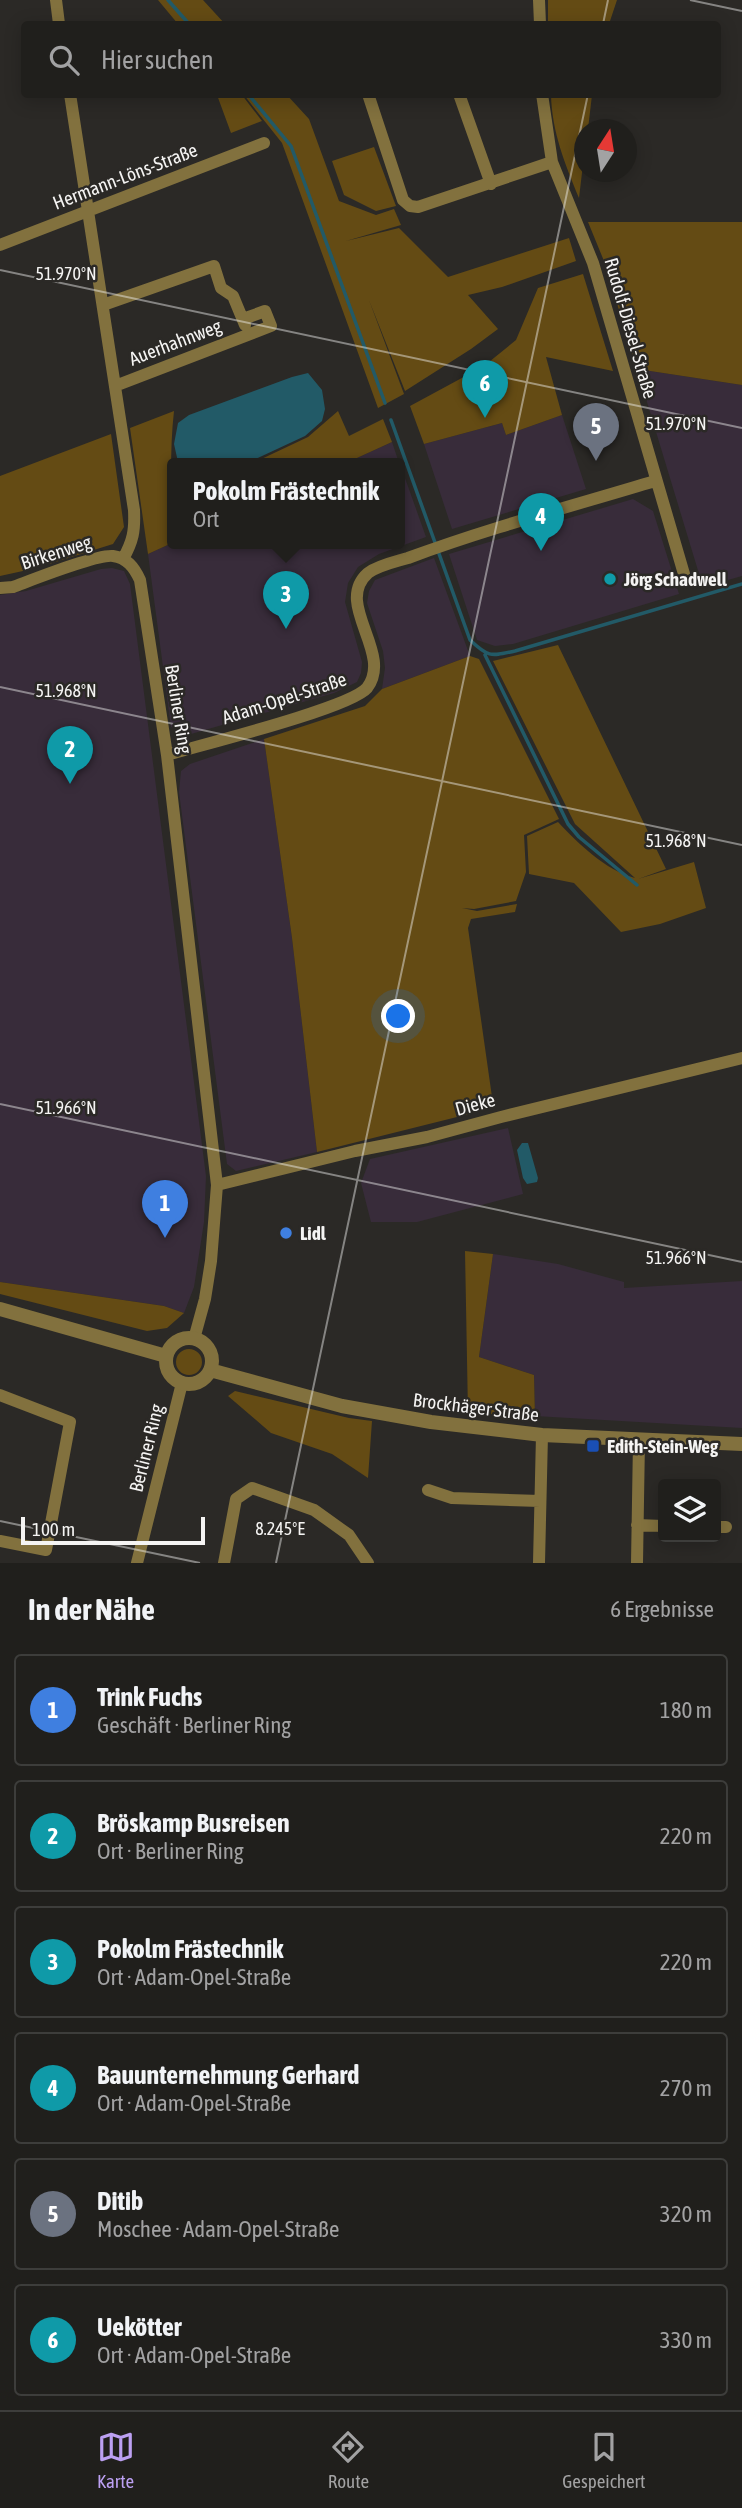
<!DOCTYPE html>
<html lang="de">
<meta charset="utf-8">
<style>
body{margin:0;font-family:"Asap Condensed",sans-serif;background:#282725;color:#f1f3f6}
.controls{position:absolute;right:21px;bottom:21px;display:grid;overflow:hidden;border-radius:7px;box-shadow:0 4px 18px #0003}
.controls button{width:63px;height:63px;display:grid;place-items:center;padding:0;border:0;border-bottom:2px solid #3d3d3b;background:#201f1c;color:#f1f3f6;font:35px sans-serif}
.compass{position:absolute;left:574px;top:119px;width:63px;height:63px;border-radius:50%;background:#201f1c;box-shadow:0 4px 18px #0003;rotate:12deg}
.scale{position:absolute;left:21px;bottom:18px;width:184px;box-sizing:border-box;padding-left:7px;border:4px solid #f5f4f3;border-top:0;font-size:19px;line-height:24px;white-space:nowrap;color:#f5f4f3;-webkit-text-stroke:5px #2b2926;paint-order:stroke}
.you{position:absolute;left:399px;top:1017px;width:24px;height:24px;margin:-18px;border:5px solid #fff;border-radius:50%;background:#1a73e8;box-shadow:0 0 0 10px #1a73e833}
.badge{display:grid;place-items:center;width:46px;height:46px;border-radius:50%;background:#bca0f2;color:#fff;font-size:23px;font-weight:700}
.pin{position:absolute;translate:-50% -58px;filter:drop-shadow(0 2px 4px #0008)}
.pin::after{content:'';position:absolute;top:37px;width:24px;height:21px;background:inherit;clip-path:polygon(0 0,100% 0,50% 100%)}
.popup{position:absolute;left:167px;top:458px;width:238px;height:91px;box-sizing:border-box;display:grid;place-content:center;border-radius:7px;background:#201f1c;filter:drop-shadow(0 2px 5px #0005);font-size:23px;white-space:nowrap;color:#a2a2a3}
.popup b{font-size:26px;color:#f1f3f6}
.popup::after{content:'';position:absolute;left:50%;top:100%;margin-left:-14px;border:14px solid transparent;border-top-color:#201f1c}
.list{margin:0;padding:0;list-style:none}
h2{display:flex;justify-content:space-between;align-items:center;height:91px;margin:0;padding:0 28px;font-size:30px}
h2 small{font-size:23px;font-weight:400;color:#a2a2a3}
.list li{display:grid;grid-template-columns:46px 1fr auto;gap:21px;align-items:center;box-sizing:border-box;height:112px;margin:0 14px 14px;padding:0 14px;border:2px solid #3d3d3b;border-radius:7px}
.list b{display:block;font-size:26px;white-space:nowrap}
.list p{margin:0;font-size:23px;white-space:nowrap;color:#a2a2a3}
.list em{font-size:23px;font-style:normal;color:#a2a2a3}
.icon{flex:none;width:38px;height:38px;fill:none;stroke:currentColor;stroke-width:2;stroke-linecap:round;stroke-linejoin:round}
.map{position:relative;flex:none;width:742px;height:1563px;overflow:hidden}
.search{position:absolute;background:#201f1c;box-shadow:0 4px 18px #0003;left:21px;right:21px;top:21px;height:77px;display:flex;align-items:center;gap:18px;box-sizing:border-box;padding:0 24px;border-radius:7px;color:#a2a2a3;font-size:26px}
.sheet{height:847px;background:#201f1c}
nav{display:flex;justify-content:space-around;align-items:center;box-sizing:border-box;height:98px;border-top:2px solid #3d3d3b;background:#201f1c;font-size:19px;color:#a2a2a3}
nav a{display:grid;justify-items:center;gap:4px}
nav .on{color:#bca0f2}
.map>svg:first-child{display:block}
.industrial{fill:#382c3a}
.green{fill:#644b14}
.water{fill:#225a67}
.lines{fill:none;stroke-linecap:round;stroke-linejoin:round}
.stream{stroke:#225a67;stroke-width:3.5}
.minor{stroke:#82713e;stroke-width:12}
.tertiary{stroke:#82713e;stroke-width:14}
.ticks{fill:none;stroke:#f5f4f3;stroke-width:2;stroke-opacity:0.45}
.culture-dot{fill:#0f9aa8;stroke:#2b2926;stroke-width:2.5}
.shop-dot{fill:#3f7fe0;stroke:#2b2926;stroke-width:2.5}
.transit-dot{fill:#1a4fb4;stroke:#2b2926;stroke-width:2.5}
.labels{text-anchor:middle;dominant-baseline:central;stroke-width:5;stroke-linejoin:round;paint-order:stroke}
.street-label{font-size:19px;fill:#f5f4f3;stroke:#2b2926}
.poi-label{font-size:19px;font-weight:bold;fill:#f5f4f3;stroke:#2b2926;text-anchor:start}
.ticks-label{font-size:18px;text-anchor:middle;fill:#f5f4f3;stroke:#2b2926;stroke-width:5;stroke-linejoin:round;paint-order:stroke}
</style>
<div class="map">
<svg width="742" height="1563" viewBox="0 0 742 1563">
<rect width="100%" height="100%" fill="#2b2926"/>
<path class="industrial" d="M637,369l105,16v191l-39,11z
M562,415l24,74 -134,40 -28,-85 78,-21 4,12z
M392,442l7,21h-53z
M400,464l26,73 -47,17 -21,13 -10,16 -3,19 17,60 -1,11 -4,9 -23,11 -143,41 -20,-7 -23,-173 24,-11h228z
M633,499l20,12 26,83 -166,50 -18,2 -18,-6 -28,-86z
M434,558l36,98 -88,33 3,-21 -2,-17 -16,-48 2,-12 6,-11z
M112,568l12,3 6,13 76,592 -2,46 -10,65 -10,26 -20,-7 -164,-24v-687l26,-4 75,-22z
M264,739l28,199 25,214 -81,19 -9,-7 -48,-372 2,-21 9,-7z
M508,1128l15,66 -106,28h-46l-10,-39 9,-24z
M493,1254l65,10 66,18v6l118,-7v147l-207,-12 -1,-41 -55,-18z"/>
<path class="green" d="M158,0h45l22,24h-47z
M548,0h69l-8,24h-61z
M217,95h25l20,26 -31,12z
M244,95h43l22,24 30,82 37,14 18,-6 7,16 -55,16 53,-13 49,49 121,-39 7,23 -74,26 -34,8 30,34 -27,20 -66,42 -36,-91 35,94 -26,14 -96,-265z
M551,95h41l-4,34 -4,1v26l-5,42c-14,-34 -27,-66 -28,-103z
M374,147l22,59 -20,5 -32,-16 -12,-34z
M588,222h154v163l-105,-16 -33,-108z
M583,274l30,97 -67,-14 16,58 -56,20 -4,-12 -78,21 -14,-38 74,-40 32,-26 22,-52z
M174,411c-5,44 -2,87 -2,132l-24,11 -18,-126z
M338,411l11,25 34,-17 9,23 -46,21h-93l55,-26z
M111,434l13,93 -11,17 -64,20 -3,-7 -14,5v7l-32,7v-100z
M558,645l108,224 -28,10 56,-17 12,46 -46,16 -39,8 -47,-49 -45,-9 -2,-38 31,-14c21,22 47,48 77,56l-60,-54 -82,-163z
M470,656l9,3 80,160 -35,16 2,37 -10,29 -42,8 -12,-1 15,3 40,-7 -2,8 -44,7 -3,9 24,169 -7,13 -168,42 -25,-214 -28,-199 101,-33 17,-17z
M465,1251l28,3 -14,103 55,18 1,41 -67,-3z
M0,1282l164,24 20,7 -17,15 -20,3 -147,-37z
M176 1362a13 13 0 1 1 26 0a13 13 0 1 1-26 0Z
M235,1391l114,27 23,3 -4,57 -36,-24 -61,-21 -43,-37z"/>
<path class="water" d="M308,373l14,17 3,19 -3,12 -17,15 -58,27 -69,-1 -4,-18 4,-21 11,-8 103,-38z
M522,1143h6l10,35 -1,4 -10,2 -4,-6 -6,-28z"/>
<g class="lines">
<path class="stream" d="M168,0l21,24
M248,94l43,52 94,257
M391,420l79,220c19,18 21,16 45,11l227,-67
M485,655l83,169 11,13 58,48"/>
<path class="minor" d="M56,0l3,24
M539,0l1,24
M70,94l64,416c1,21 -1,31 -11,49
M368,94l35,106 7,6 8,1 134,-45
M459,94l32,90
M542,94l10,68 41,101 91,311
M0,245l264,-102
M103,305l111,-39 7,22 12,8 12,29
M115,386l156,-60 -6,-15 -22,8
M0,588l13,-1c19,-7 84,-33 100,-31 14,2 21,11 27,24l27,175 50,430 -6,76 -6,38 -11,40
M167,755c34,-10 183,-47 200,-67 27,-35 -34,-84 1,-115 11,-8 27,-11 40,-15 81,-30 164,-52 247,-77
M217,1185l138,-34 72,-14 74,-20 241,-59
M0,1395l70,27 -24,128 -46,-9
M428,1490l24,8 88,3
M637,1525l26,1
M716,1527h10
M137,1563l45,-180
M224,1563l12,-64 16,-11 62,22 35,25 19,28
M539,1563l3,-128
M637,1563l2,-123"/>
<path class="tertiary" d="M0,1309l166,47
M166 1361a23 23 0 1 1 46 0a23 23 0 1 1-46 0Z
M210,1370l132,36 89,16 111,13 200,9"/>
</g>
<path class="ticks" d="M690,0l52,11M603,24l5,-24M0,270l742,158M0,687l742,158M0,1104l742,158M0,1521l200,42M276,1563l312,-1469"/>
<circle class="culture-dot" cx="610" cy="579" r="7"/>
<circle class="shop-dot" cx="286" cy="1233" r="7"/>
<rect class="transit-dot" x="586" y="1439" width="14" height="14" rx="3.5"/>
<g class="labels">
<g class="street-label">
<text transform="translate(125 176) rotate(-21)">Hermann-Löns-Straße</text>
<text transform="translate(631 328) rotate(74)">Rudolf-Diesel-Straße</text>
<text transform="translate(175 342) rotate(-21)">Auerhahnweg</text>
<text transform="translate(56 552) rotate(-18)">Birkenweg</text>
<text transform="translate(284 698) rotate(-18)">Adam-Opel-Straße</text>
<text transform="translate(179 709) rotate(81)">Berliner Ring</text>
<text transform="translate(475 1104) rotate(-15)">Dieke</text>
<text transform="translate(476 1407) rotate(7)">Brockhäger Straße</text>
<text transform="translate(146 1448) rotate(-76)">Berliner Ring</text>
</g>
<g class="poi-label">
<text x="624" y="579">Jörg Schadwell</text>
<text x="300" y="1233">Lidl</text>
<text x="607" y="1446">Edith-Stein-Weg</text>
</g>
</g>
<g class="ticks-label">
<text x="66" y="280">51.970°N</text>
<text x="676" y="430">51.970°N</text>
<text x="66" y="697">51.968°N</text>
<text x="676" y="847">51.968°N</text>
<text x="66" y="1114">51.966°N</text>
<text x="676" y="1264">51.966°N</text>
<text x="280" y="1535">8.245°E</text>
</g>
</svg>
<div class="controls">
<button><svg class="icon" aria-label="layers" viewBox="0 0 24 24"><path d="M12 4l9 5-9 5-9-5zM3 14l9 5 9-5"/></svg></button>
</div>
<svg class="compass" viewBox="-18 -18 36 36"><path d="M0-13l5 13h-10z" fill="#e53935"/><path d="M0 13l5-13h-10z" fill="#a2a2a3"/></svg>
<div class="scale">100 m</div>
<div class="you"></div>
<div class="pin badge" style="left:165px;top:1238px;background:#3f7fe0">1</div>
<div class="pin badge" style="left:70px;top:784px;background:#0f9aa8">2</div>
<div class="pin badge" style="left:286px;top:629px;background:#0f9aa8">3</div>
<div class="popup"><b>Pokolm Frästechnik</b>Ort</div>
<div class="pin badge" style="left:541px;top:551px;background:#0f9aa8">4</div>
<div class="pin badge" style="left:596px;top:461px;background:#6b7280">5</div>
<div class="pin badge" style="left:485px;top:418px;background:#0f9aa8">6</div>
<div class="search"><svg class="icon" aria-label="search" viewBox="0 0 24 24"><circle cx="10" cy="10" r="6"/><path d="M15 15l6 6"/></svg>Hier suchen</div>
</div>
<section class="sheet">
<h2>In der Nähe<small>6 Ergebnisse</small></h2>
<ul class="list">
<li><span class="badge" style="background:#3f7fe0">1</span><div><b>Trink Fuchs</b><p>Geschäft · Berliner Ring</p></div><em>180 m</em></li>
<li><span class="badge" style="background:#0f9aa8">2</span><div><b>Bröskamp Busreisen</b><p>Ort · Berliner Ring</p></div><em>220 m</em></li>
<li><span class="badge" style="background:#0f9aa8">3</span><div><b>Pokolm Frästechnik</b><p>Ort · Adam-Opel-Straße</p></div><em>220 m</em></li>
<li><span class="badge" style="background:#0f9aa8">4</span><div><b>Bauunternehmung Gerhard</b><p>Ort · Adam-Opel-Straße</p></div><em>270 m</em></li>
<li><span class="badge" style="background:#6b7280">5</span><div><b>Ditib</b><p>Moschee · Adam-Opel-Straße</p></div><em>320 m</em></li>
<li><span class="badge" style="background:#0f9aa8">6</span><div><b>Uekötter</b><p>Ort · Adam-Opel-Straße</p></div><em>330 m</em></li>
</ul>
</section>
<nav>
<a class="on"><svg class="icon" aria-label="map" viewBox="0 0 24 24"><path d="M3 6l6-2 6 2 6-2v14l-6 2-6-2-6 2zM9 4v14M15 6v14"/></svg>Karte</a>
<a><svg class="icon" aria-label="directions" viewBox="0 0 24 24"><path d="M12 3l9 9-9 9-9-9zM9 14v-3h6M13 9l2 2-2 2"/></svg>Route</a>
<a><svg class="icon" aria-label="saved" viewBox="0 0 24 24"><path d="M7 4h10v16l-5-4-5 4z"/></svg>Gespeichert</a>
</nav>
